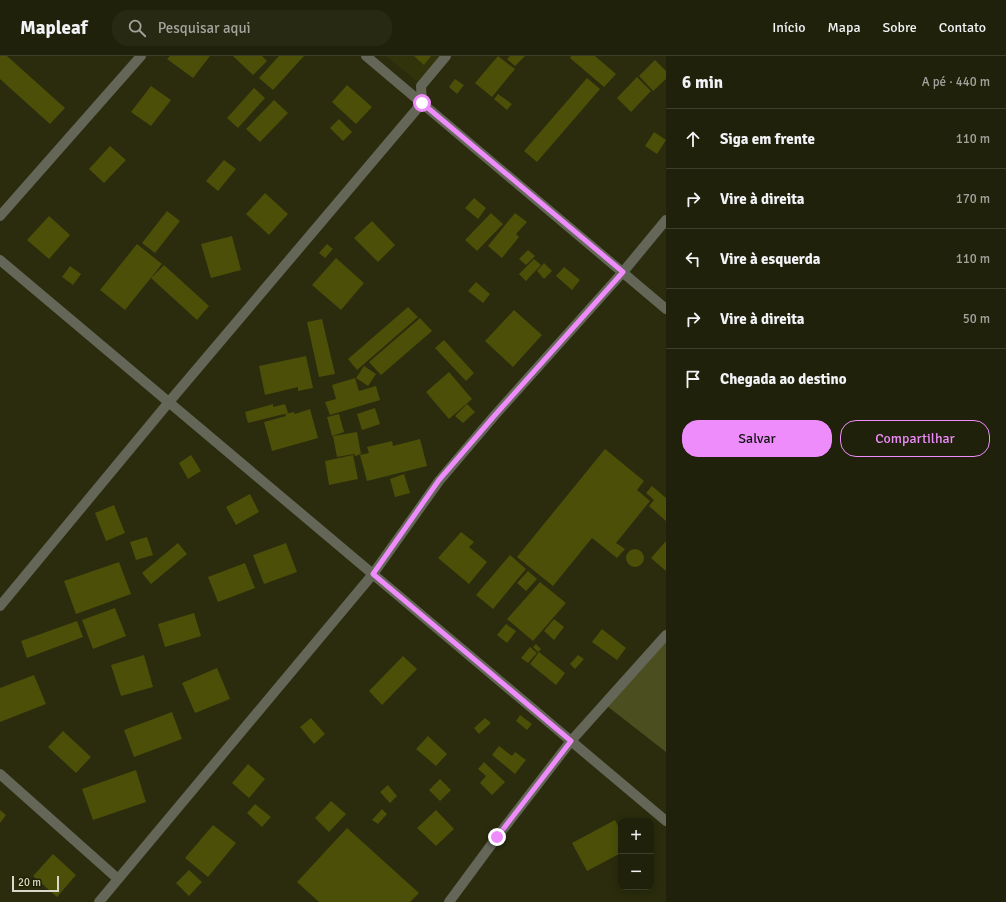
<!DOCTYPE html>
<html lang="pt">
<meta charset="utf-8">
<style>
body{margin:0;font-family:Signika,sans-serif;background:#282913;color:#f1f3f6}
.controls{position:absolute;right:12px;bottom:12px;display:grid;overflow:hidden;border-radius:8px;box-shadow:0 2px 10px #0003}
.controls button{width:36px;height:36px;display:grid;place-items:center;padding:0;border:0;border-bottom:1px solid #3d3e2b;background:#20210a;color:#f1f3f6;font:20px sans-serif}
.scale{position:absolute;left:12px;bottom:10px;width:47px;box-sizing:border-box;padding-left:4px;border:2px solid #d6d9c7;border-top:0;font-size:11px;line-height:14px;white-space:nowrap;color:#d6d9c7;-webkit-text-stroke:3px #202203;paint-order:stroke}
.stop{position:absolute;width:12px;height:12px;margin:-9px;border:3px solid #ed8cfa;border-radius:50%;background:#fff}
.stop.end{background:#ed8cfa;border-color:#fff;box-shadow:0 1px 4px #0008}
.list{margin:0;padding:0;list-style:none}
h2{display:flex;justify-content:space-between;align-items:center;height:52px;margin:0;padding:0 16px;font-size:17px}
h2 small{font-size:13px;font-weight:400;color:#a2a39c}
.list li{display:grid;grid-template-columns:26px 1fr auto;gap:12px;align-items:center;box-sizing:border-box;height:60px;padding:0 16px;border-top:1px solid #3d3e2b}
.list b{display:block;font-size:15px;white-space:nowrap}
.list em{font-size:13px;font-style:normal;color:#a2a39c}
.actions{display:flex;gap:8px;padding:12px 16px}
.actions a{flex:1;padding:9px 0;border:1px solid #ed8cfa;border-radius:16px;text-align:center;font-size:14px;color:#ed8cfa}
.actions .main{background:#ed8cfa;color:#111}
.icon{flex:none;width:22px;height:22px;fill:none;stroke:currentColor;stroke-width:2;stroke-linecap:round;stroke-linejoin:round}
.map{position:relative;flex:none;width:666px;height:846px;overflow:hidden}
header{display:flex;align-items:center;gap:24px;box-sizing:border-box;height:56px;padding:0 20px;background:#20210a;border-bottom:1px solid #3d3e2b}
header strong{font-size:19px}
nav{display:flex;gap:22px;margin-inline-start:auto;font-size:14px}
.search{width:280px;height:36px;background:#282913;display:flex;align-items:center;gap:10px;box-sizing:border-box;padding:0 14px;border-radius:16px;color:#a2a39c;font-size:15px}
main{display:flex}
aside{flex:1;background:#20210a}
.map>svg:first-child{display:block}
.built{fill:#31330b}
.green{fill:#4b4e1f}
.building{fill:#4c4f08}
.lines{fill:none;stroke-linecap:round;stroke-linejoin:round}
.minor{stroke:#646658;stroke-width:10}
.route{stroke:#ed8cfa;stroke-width:5}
</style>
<header>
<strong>Mapleaf</strong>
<div class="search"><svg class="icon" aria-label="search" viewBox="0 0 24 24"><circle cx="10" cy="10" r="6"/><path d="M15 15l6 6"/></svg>Pesquisar aqui</div>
<nav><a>Início</a><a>Mapa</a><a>Sobre</a><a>Contato</a></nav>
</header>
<main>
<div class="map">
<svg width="666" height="846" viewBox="0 0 666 846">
<rect width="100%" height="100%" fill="#2a2c0d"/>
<path class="built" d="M386,0h54l-22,26z"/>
<path class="green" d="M666,580v116l-59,-46z"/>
<path class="building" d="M0,0h7l58,52 -15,16 -50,-45z
M170,0h40l-17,22 -26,-19z
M233,0h29l5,5 -14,14z
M279,0h25l-31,34 -14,-12z
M414,0h17l-7,9z
M498,0l17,13 -23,28 -17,-14z
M510,0h15l-10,10 -8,-7z
M571,0h24l21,18 -12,13 -34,-29z
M655,4l11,11v8l-13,12 -14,-15z
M637,21l14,14 -20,21 -14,-14z
M587,22l13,11 -63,73 -13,-11z
M455,23l9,6 -7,9 -8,-7z
M347,29l25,22 -16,17 -24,-22z
M151,30l20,14 -20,26 -20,-14z
M254,32l11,10 -27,30 -11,-10z
M498,38l14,10 -5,6 -13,-11z
M274,44l14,13 -28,29 -14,-13z
M339,63l13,13 -9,9 -13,-13z
M654,76l12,8 -9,14 -12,-8z
M110,90l16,14 -22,23 -15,-14z
M224,104l12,9 -18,22 -12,-10z
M265,137l23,21 -19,21 -23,-21z
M474,142l12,10 -8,11 -13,-11z
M167,155l13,10 -25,32 -13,-10z
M491,157l12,11 -26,27 -12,-11z
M515,157l12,9 -11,12 3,3 -17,21 -14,-12z
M49,160l21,19 -21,24 -22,-19z
M372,165l23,24 -17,17 -24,-24z
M232,180l9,34 -30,8 -10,-34z
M137,188l25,20 -37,46 -25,-20z
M327,188l6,5 -8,9 -6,-5z
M528,194l7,6 -9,9 -7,-6z
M336,202l28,25 -23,27 -29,-25z
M534,203l7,6 -15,16 -7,-7z
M544,207l8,8 -8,8 -7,-8z
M164,209l45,41 -12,14 -46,-42z
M70,210l11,8 -8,11 -11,-8z
M564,211l16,13 -8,10 -16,-14z
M476,226l14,12 -7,9 -15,-12z
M408,251l10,10 -61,53 -9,-11z
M514,254l28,25 -29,32 -28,-26z
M420,262l12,13 -51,44 -12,-13z
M322,263l13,55 -16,3 -12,-55z
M444,284l30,33 -8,8 -31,-33z
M306,300l7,32 -15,3v-4l-33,8 -6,-29z
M364,310l12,8 -8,12 -12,-8z
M449,316l23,27 -23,20 -23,-27z
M355,322l4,13 17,-5 4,14 -50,15 -5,-13 11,-3 -4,-14z
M273,348v3l12,-3 3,9 -40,10 -3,-11z
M467,348l8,8 -12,11 -8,-7z
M375,352l5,16 -18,6 -5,-16z
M310,353l8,29 -46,13 -8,-29 22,-6 -1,-2 9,-2 1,2z
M339,358l5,18 -12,4 -5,-19z
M357,376l4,22 -6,2 -1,-2 -17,3 -4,-21z
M420,383l7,27 -60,15 -7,-26 9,-2 -2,-6 25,-6 1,5z
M605,393l39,32 -7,9 13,11 -34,42 9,6 -8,9 -25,-20 -39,48 -36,-29z
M191,399l10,16 -13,8 -9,-16z
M353,399l5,24 -29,6 -4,-24z
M404,418l6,19 -15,4 -5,-18z
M652,430l14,12v23l-17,-15 5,-6 -8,-7z
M250,438l9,18 -23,13 -10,-18z
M114,449l11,28 -19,8 -11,-28z
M461,476l13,10 -5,5 18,15 -18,22 -31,-26z
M147,481l6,18 -17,5 -6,-18z
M666,485v30l-15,-13z
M178,487l9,11 -36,30 -9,-11z
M286,487l11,29 -33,12 -11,-29z
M626 502a9 9 0 1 1 18 0a9 9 0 1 1-18 0Z
M510,499l16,14 -33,40 -17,-14z
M119,506l12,32 -55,20 -12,-33z
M245,507l10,25 -37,14 -10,-25z
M528,515l9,8 -11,12 -9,-8z
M540,526l26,21 -33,38 -26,-22z
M115,552l11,28 -33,13 -11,-29z
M194,557l7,23 -36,11 -7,-23z
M554,563l10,8 -10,13 -10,-9z
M77,565l6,16 -56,21 -6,-17z
M506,568l10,7 -9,12 -10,-8z
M602,573l24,19 -9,12 -25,-18z
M536,588l5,5 -3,3 -5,-5z
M530,591l7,6 -9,10 -7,-5z
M539,596l26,21 -9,12 -26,-21z
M144,599l9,32 -32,9 -10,-31z
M578,599l6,4 -9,10 -5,-5z
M403,600l14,13 -35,36 -13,-14z
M217,612l13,31 -35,14 -13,-30z
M34,619l12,29 -46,18v-34z
M172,656l10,27 -48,18 -10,-27z
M520,659l12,9 -5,6 -11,-9z
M311,662l14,16 -11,10 -14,-17z
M485,662l6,5 -12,11 -5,-6z
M63,675l28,26 -15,16 -28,-26z
M428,680l19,18 -11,12 -20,-17z
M499,690l13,10 3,-4 11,8 -11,14 -23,-19z
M484,706l21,20 -13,13 -12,-12 6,-7 -8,-7z
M248,708l17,15 -16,19 -17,-15z
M136,714l10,32 -53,18 -11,-31z
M440,723l11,11 -11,11 -11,-11z
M388,729l9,11 -7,7 -10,-11z
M331,745l15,13 -17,18 -14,-14z
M255,748l16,13 -9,10 -15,-14z
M382,753l5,5 -9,10 -6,-4z
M0,754l6,5 -6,8z
M436,754l18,19 -18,17 -19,-18z
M615,764l6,12v21l-34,18 -15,-28z
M213,769l23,18 -28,34 -23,-19z
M347,772l72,65 -9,9h-91l-22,-20z
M53,798l23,21 -19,22 -24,-21z
M189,814l13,12 -13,14 -13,-13z"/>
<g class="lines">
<path class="minor" d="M366,0l300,253
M0,160l141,-160
M0,204l666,561
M0,550l169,-204 253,-299 -1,-17 25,-30
M0,718l118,105
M99,846l274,-328 66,-93 56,-66 128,-143 43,-52
M449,846l48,-65 74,-96 95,-106"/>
</g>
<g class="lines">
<path class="route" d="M422,47l201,169 -128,143 -56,65 -66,94 198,167 -74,96"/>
</g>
</svg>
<div class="controls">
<button>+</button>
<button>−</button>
</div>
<div class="scale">20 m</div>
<div class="stop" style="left:422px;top:47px"></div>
<div class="stop end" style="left:497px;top:781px"></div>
</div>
<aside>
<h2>6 min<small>A pé · 440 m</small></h2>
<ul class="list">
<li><svg class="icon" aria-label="ahead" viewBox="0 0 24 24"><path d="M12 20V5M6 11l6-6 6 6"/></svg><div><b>Siga em frente</b></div><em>110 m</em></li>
<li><svg class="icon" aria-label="right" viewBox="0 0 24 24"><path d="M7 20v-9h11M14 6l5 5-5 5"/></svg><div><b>Vire à direita</b></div><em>170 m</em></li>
<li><svg class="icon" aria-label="left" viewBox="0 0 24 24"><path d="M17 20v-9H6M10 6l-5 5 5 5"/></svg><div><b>Vire à esquerda</b></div><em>110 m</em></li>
<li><svg class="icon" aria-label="right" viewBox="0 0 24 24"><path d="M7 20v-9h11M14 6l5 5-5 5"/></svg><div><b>Vire à direita</b></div><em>50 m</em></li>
<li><svg class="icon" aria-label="arrive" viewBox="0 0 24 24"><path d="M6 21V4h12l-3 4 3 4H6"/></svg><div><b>Chegada ao destino</b></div></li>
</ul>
<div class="actions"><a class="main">Salvar</a><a>Compartilhar</a></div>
</aside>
</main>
